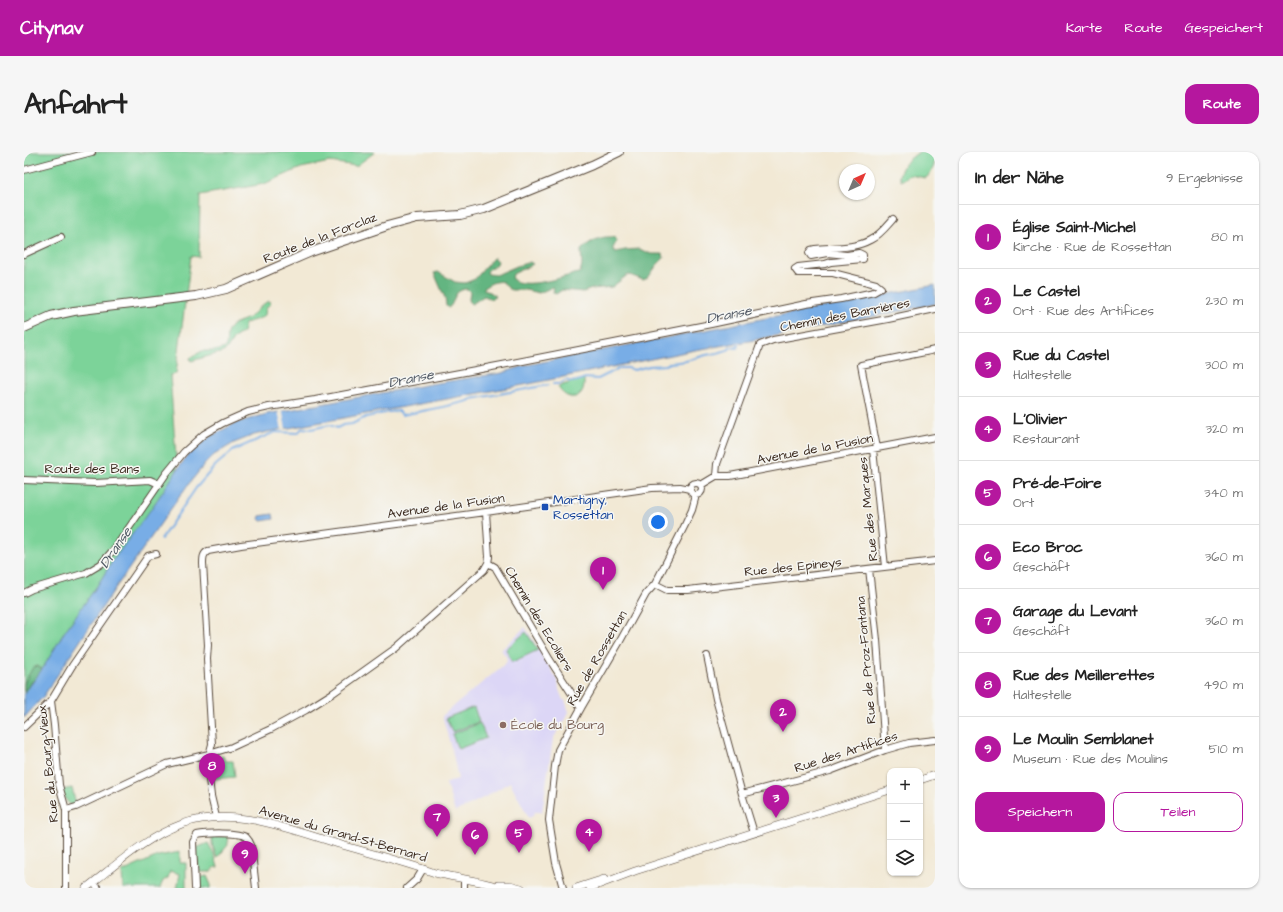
<!DOCTYPE html>
<html lang="de">
<meta charset="utf-8">
<style>
body{margin:0;font-family:"Architects Daughter",sans-serif;background:#f6f6f6;color:#222}
.controls{position:absolute;right:12px;bottom:12px;display:grid;overflow:hidden;border-radius:8px;box-shadow:0 1px 3px #0004}
.controls button{width:36px;height:36px;display:grid;place-items:center;padding:0;border:0;border-bottom:1px solid #e0e0e0;background:#fff;color:#222;font:20px sans-serif}
.compass{position:absolute;left:815px;top:12px;width:36px;height:36px;border-radius:50%;background:#fff;box-shadow:0 1px 3px #0004;rotate:44deg}
.you{position:absolute;left:634px;top:370px;width:14px;height:14px;margin:-10px;border:3px solid #fff;border-radius:50%;background:#1a73e8;box-shadow:0 0 0 6px #1a73e833}
.badge{display:grid;place-items:center;width:26px;height:26px;border-radius:50%;background:#b5179e;color:#fff;font-size:13px;font-weight:700}
.pin{position:absolute;translate:-50% -33px;filter:drop-shadow(0 1px 2px #0008)}
.pin::after{content:'';position:absolute;top:21px;width:14px;height:12px;background:inherit;clip-path:polygon(0 0,100% 0,50% 100%)}
.list{margin:0;padding:0;list-style:none}
h2{display:flex;justify-content:space-between;align-items:center;height:52px;margin:0;padding:0 16px;font-size:17px}
h2 small{font-size:13px;font-weight:400;color:#767676}
.list li{display:grid;grid-template-columns:26px 1fr auto;gap:12px;align-items:center;box-sizing:border-box;height:64px;padding:0 16px;border-top:1px solid #e0e0e0}
.list b{display:block;font-size:15px;white-space:nowrap}
.list p{margin:0;font-size:13px;white-space:nowrap;color:#767676}
.list em{font-size:13px;font-style:normal;color:#767676}
.actions{display:flex;gap:8px;padding:12px 16px}
.actions a{flex:1;padding:9px 0;border:1px solid #b5179e;border-radius:12px;text-align:center;font-size:14px;color:#b5179e}
.actions .main{background:#b5179e;color:#fff}
.icon{flex:none;width:22px;height:22px;fill:none;stroke:currentColor;stroke-width:2;stroke-linecap:round;stroke-linejoin:round}
.map{position:relative;flex:none;width:911px;height:736px;overflow:hidden;border-radius:12px}
header{display:flex;align-items:center;gap:24px;box-sizing:border-box;height:56px;padding:0 20px;background:#b5179e;color:#fff}
header strong{font-size:19px}
nav{display:flex;gap:22px;margin-inline-start:auto;font-size:14px}
.intro{display:flex;align-items:center;justify-content:space-between;box-sizing:border-box;height:96px;padding:0 24px}
h1{margin:0;font-size:28px}
.button{padding:10px 18px;border-radius:12px;background:#b5179e;color:#fff;font-size:14px;font-weight:700}
main{display:flex;gap:24px;padding:0 24px}
aside{flex:1;background:#fff;border-radius:12px;box-shadow:0 1px 3px #0004}
.map>svg:first-child{display:block}
.built{fill:#dcd6f6}
.green{fill:#7bd399;stroke:#5b7e5c}
.forest{fill:#64b581;stroke:#507050}
.water{fill:#78ade6;stroke:#5a6c82}
.pier{fill:#f2e9d5}
.lines{fill:none;stroke-linecap:round;stroke-linejoin:round}
.stream{stroke:#78ade6;stroke-width:2}
.minor-casing{stroke:#564739;stroke-width:8}
.tertiary-casing{stroke:#564739;stroke-width:8}
.secondary-casing{stroke:#564739;stroke-width:10}
.minor{stroke:#fff;stroke-width:6}
.tertiary{stroke:#fff;stroke-width:7}
.secondary{stroke:#fff;stroke-width:8}
.transit-dot{fill:#1a4fb4;stroke:#f6f6f2;stroke-width:1.5}
.education-dot{fill:#8d6e63;stroke:#f6f6f2;stroke-width:1.5}
.labels{text-anchor:middle;dominant-baseline:central;stroke-width:3;stroke-linejoin:round;paint-order:stroke}
.street-label{font-size:13px;fill:#3b2a1e;stroke:#f6f6f2}
.transit-label{font-size:13px;fill:#164399;stroke:#f6f6f2;text-anchor:start}
.education-label{font-size:13px;fill:#785e54;stroke:#f6f6f2;text-anchor:start}
.water-label{font-size:14px;font-style:italic;fill:#505864;stroke:#f6f6f2}
</style>
<header>
<strong>Citynav</strong>
<nav><a>Karte</a><a>Route</a><a>Gespeichert</a></nav>
</header>
<div class="intro"><h1>Anfahrt</h1><a class="button">Route</a></div>
<main>
<div class="map">
<svg width="911" height="736" viewBox="0 0 911 736">
<rect width="100%" height="100%" fill="#f6f6f2"/>
<filter id="ink" filterUnits="userSpaceOnUse"><feTurbulence type="fractalNoise" baseFrequency=".025" numOctaves="2"/><feDisplacementMap in="SourceGraphic" scale="8" xChannelSelector="R" yChannelSelector="G"/><feConvolveMatrix kernelMatrix="1 2 1 2 8 2 1 2 1" color-interpolation-filters="sRGB"/></filter>
<filter id="wash" filterUnits="userSpaceOnUse"><feTurbulence type="fractalNoise" baseFrequency=".012" numOctaves="4" result="noise"/><feDisplacementMap in="SourceGraphic" scale="16" xChannelSelector="R" yChannelSelector="G"/><feGaussianBlur stdDeviation="0.9" result="paint"/><feColorMatrix in="noise" values="0 0 0 0 0 0 0 0 0 0 0 0 0 0 0 0 0 1.4 0 .05"/><feComposite in="paint" operator="in"/></filter>
<g filter="url(#wash)">
<rect width="100%" height="100%" fill="#f2e9d5"/>
<path class="built" d="M501,475l33,54 1,9 4,10h2l4,12 -16,27 -11,73h-8v3l-5,3 -19,-36 -25,15 -30,15 -9,-29 12,-4 -5,-25 -11,-38 64,-53 1,-3 -1,-4 -5,-6z"/>
<path class="green" d="M0,0h351l-19,14 -26,-4 -29,6 -37,16 -64,11 -1,62 -8,-1 -15,118 -6,1 8,110 -154,220z
M895,0h16c0,9 -1,20 -9,26l-16,-3 -9,6 -2,-5c4,-13 9,-16 20,-24z
M245,149l2,2 -5,5 -1,7c-5,5 -14,5 -20,9l-2,8 -9,6 -7,11 -4,3 -32,9 -1,-3 12,-7h12l11,-3c3,-6 0,-13 4,-19 5,-8 14,-7 21,-12 7,-5 11,-13 19,-16z
M560,227c2,20 -16,25 -26,8 8,-4 17,-5 26,-8z
M502,480l12,18 -26,12 -6,-13z
M450,555l5,15 -27,10 -6,-14z
M456,571l6,15 -28,11 -6,-15z
M199,604l1,3 3,2h6l2,16 -21,2 -2,-11 5,-1v-9z
M48,636l4,17 -3,1c-7,-3 -9,-10 -12,-16z
M188,684h15l1,9 -11,13 -5,-14z
M184,691l6,11 4,13h-2l-6,5h-10l-3,-13 -1,-11z
M156,700v11h6v25h-9l3,-14 -10,-3 -2,7 -5,3 -3,7h-37l-1,-16 36,-16z
M183,724l4,9 -1,3h-11l-1,-10z"/>
<path class="forest" d="M582,85c4,0 10,-1 11,4l-4,7v2l3,2 9,-2 14,-1 12,5h12l1,4 -7,7 -9,13 -5,2 -13,-5 -4,1 -14,11 -20,2 -9,3 -21,-2 -6,4 -3,-2 1,-4 -1,-1 -14,6 -14,-3h-14l-3,-2 -5,-6c-6,-2 -15,2 -19,6v2c5,2 9,2 11,7l-3,2 -8,-3 -12,8 -2,-1 -1,-4 1,-7 -3,-3c-16,1 -11,15 -19,19l-2,-2 -1,-8 -10,-23 -1,-2 4,-1 17,10 10,1 10,-4 18,-21h2l3,3 -1,3 -9,6 -1,2 1,2 8,1 21,-9 13,-4 3,2 -20,10 -1,5c12,11 51,-2 66,-6l2,-1 2,-7 -1,-15c7,-7 15,-12 25,-13z
M14,514l3,2 1,3 -18,20v-8l9,-16z"/>
<path class="water" d="M911,133v19l-186,37 -54,9 -166,34 -262,48 -13,3 -20,8 -20,12 -9,9 -18,22 -73,104 -71,107 -19,21v-24l19,-26 22,-37 32,-45 16,-26 38,-51 31,-46 9,-11 20,-16 25,-13 31,-9 164,-30 71,-11 25,-8z
M249,362l1,5 -13,2 -2,-2 1,-3z"/>
<path class="pier" d="M258,257l4,20 -4,1 -4,-20z"/>
<g class="lines">
<path class="stream" d="M529,232h7l6,-4 5,2 6,-1 8,-3 13,1 22,-11h8l6,2 15,-4 17,-1 4,-2 16,-2 20,-6 11,-2 11,-3 3,-3 6,1 1,-3
M137,387l35,-51 20,-23 18,-15 41,-18 23,1 4,-5 9,1 19,-4 7,3 6,-3 9,-1 14,-7 23,-5 10,-1 3,4 41,-8 25,-6 4,-2 76,-14"/>
</g>
</g>
<g filter="url(#ink)">
<g class="lines">
<defs>
<path id="minor" d="M0,18l68,-18
M0,102l37,-17
M853,296l-16,-83 74,-15
M849,297l12,118
M692,324l1,-12 43,-119 13,-5 115,-21 47,-10
M0,328l71,3 55,-3 9,4
M666 337a6 6 0 1 1 12 0a6 6 0 1 1-12 0Z
M677,333l15,-9h14l205,-39
M464,411l7,4 55,93 31,48
M845,417l8,71 8,110
M631,432l12,6h21l247,-29
M0,441l8,-4 54,-16 15,-9 14,-16 51,-74 18,-22 20,-18 19,-11 25,-11 21,-5 46,-7 182,-34 214,-42 95,-20 35,-5 33,-7 7,-4 -5,-4 -43,-11h-35l-3,-4 3,-2 27,-3 6,-2 32,-3v-4l-4,-2 -12,2 -20,-2 -16,3 -2,-3 2,-3 4,-1c17,-2 39,0 55,-9 9,-4 16,-13 23,-21
M683,504l9,43 26,95 12,39
M0,575l27,-26
M718,642l88,-23 55,-21 24,-7 26,-3
M42,658l10,-3 91,-43 42,-10 23,-7 39,-18 35,-19 27,-17 63,-45 88,-78 4,-7 1,-6 -3,-45
M192,665l-5,-21 -4,-34 5,-18 -5,-85 1,-14 -5,-81c0,-6 0,-10 5,-13l33,-6 245,-33 166,-24 28,-1 10,2
M69,731l5,5
M42,736v-78l-7,-25 -5,-60 -3,-24 21,-35 76,-110 8,-2
M171,736l-2,-46 4,-7c10,-2 41,-3 49,2 2,2 4,5 5,8l5,43
M383,736l10,-9 6,-10
M440,736v-8
M539,736l-7,-25 -7,-43 6,-54 3,-16 23,-42 38,-65 27,-49 9,-10 29,-57 8,-17 3,-11v-4"/>
<path id="tertiary" d="M896,628l15,-5
M474,733h12l11,3
M62,736c30,-23 60,-51 96,-64 52,-19 109,6 160,21 31,9 62,17 93,28 22,5 46,8 68,15
M552,736l28,-9
M566,736l45,-17 255,-81"/>
<path id="secondary" d="M0,176l27,-12 23,-5 122,-15 30,-7 85,-37 76,-26 30,-8 43,-3 24,-6 108,-44 27,-13"/>
</defs>
<use href="#minor" class="minor-casing"/>
<use href="#tertiary" class="tertiary-casing"/>
<use href="#secondary" class="secondary-casing"/>
<use href="#minor" class="minor"/>
<use href="#tertiary" class="tertiary"/>
<use href="#secondary" class="secondary"/>
</g>
</g>
<rect class="transit-dot" x="517" y="351" width="8" height="8" rx="2"/>
<circle class="education-dot" cx="479" cy="573" r="4"/>
<g class="labels">
<g class="street-label">
<text transform="translate(296 86) rotate(-21)">Route de la Forclaz</text>
<text transform="translate(821 163) rotate(-11)">Chemin des Barrières</text>
<text transform="translate(791 297) rotate(-11)">Avenue de la Fusion</text>
<text x="68" y="317">Route des Bans</text>
<text transform="translate(422 354) rotate(-8)">Avenue de la Fusion</text>
<text transform="translate(844 357) rotate(-96)">Rue des Marques</text>
<text transform="translate(769 415) rotate(-6)">Rue des Epineys</text>
<text transform="translate(515 467) rotate(59)">Chemin des Ecoliers</text>
<text transform="translate(573 506) rotate(-60)">Rue de Rossettan</text>
<text transform="translate(842 508) rotate(-95)">Rue de Proz-Fontana</text>
<text transform="translate(822 600) rotate(-18)">Rue des Artifices</text>
<text transform="translate(24 612) rotate(-96)">Rue du Bourg-Vieux</text>
<text transform="translate(319 682) rotate(16)">Avenue du Grand-St-Bernard</text>
</g>
<g class="transit-label">
<text x="529" y="348">Martigny,<tspan x="529" dy="15">Rossettan</tspan></text>
</g>
<g class="education-label">
<text x="487" y="573">École du Bourg</text>
</g>
<g class="water-label">
<text transform="translate(705 163) rotate(-11)">Dranse</text>
<text transform="translate(387 227) rotate(-11)">Dranse</text>
<text transform="translate(92 396) rotate(-56)">Dranse</text>
</g>
</g>
</svg>
<div class="controls">
<button>+</button>
<button>−</button>
<button><svg class="icon" aria-label="layers" viewBox="0 0 24 24"><path d="M12 4l9 5-9 5-9-5zM3 14l9 5 9-5"/></svg></button>
</div>
<svg class="compass" viewBox="-18 -18 36 36"><path d="M0-13l5 13h-10z" fill="#e53935"/><path d="M0 13l5-13h-10z" fill="#767676"/></svg>
<div class="you"></div>
<div class="pin badge" style="left:579px;top:438px">1</div>
<div class="pin badge" style="left:759px;top:580px">2</div>
<div class="pin badge" style="left:752px;top:666px">3</div>
<div class="pin badge" style="left:565px;top:700px">4</div>
<div class="pin badge" style="left:495px;top:701px">5</div>
<div class="pin badge" style="left:451px;top:703px">6</div>
<div class="pin badge" style="left:413px;top:685px">7</div>
<div class="pin badge" style="left:188px;top:634px">8</div>
<div class="pin badge" style="left:221px;top:722px">9</div>
</div>
<aside>
<h2>In der Nähe<small>9 Ergebnisse</small></h2>
<ul class="list">
<li><span class="badge">1</span><div><b>Église Saint-Michel</b><p>Kirche · Rue de Rossettan</p></div><em>80 m</em></li>
<li><span class="badge">2</span><div><b>Le Castel</b><p>Ort · Rue des Artifices</p></div><em>230 m</em></li>
<li><span class="badge">3</span><div><b>Rue du Castel</b><p>Haltestelle</p></div><em>300 m</em></li>
<li><span class="badge">4</span><div><b>L'Olivier</b><p>Restaurant</p></div><em>320 m</em></li>
<li><span class="badge">5</span><div><b>Pré-de-Foire</b><p>Ort</p></div><em>340 m</em></li>
<li><span class="badge">6</span><div><b>Eco Broc</b><p>Geschäft</p></div><em>360 m</em></li>
<li><span class="badge">7</span><div><b>Garage du Levant</b><p>Geschäft</p></div><em>360 m</em></li>
<li><span class="badge">8</span><div><b>Rue des Meillerettes</b><p>Haltestelle</p></div><em>490 m</em></li>
<li><span class="badge">9</span><div><b>Le Moulin Semblanet</b><p>Museum · Rue des Moulins</p></div><em>510 m</em></li>
</ul>
<div class="actions"><a class="main">Speichern</a><a>Teilen</a></div>
</aside>
</main>
